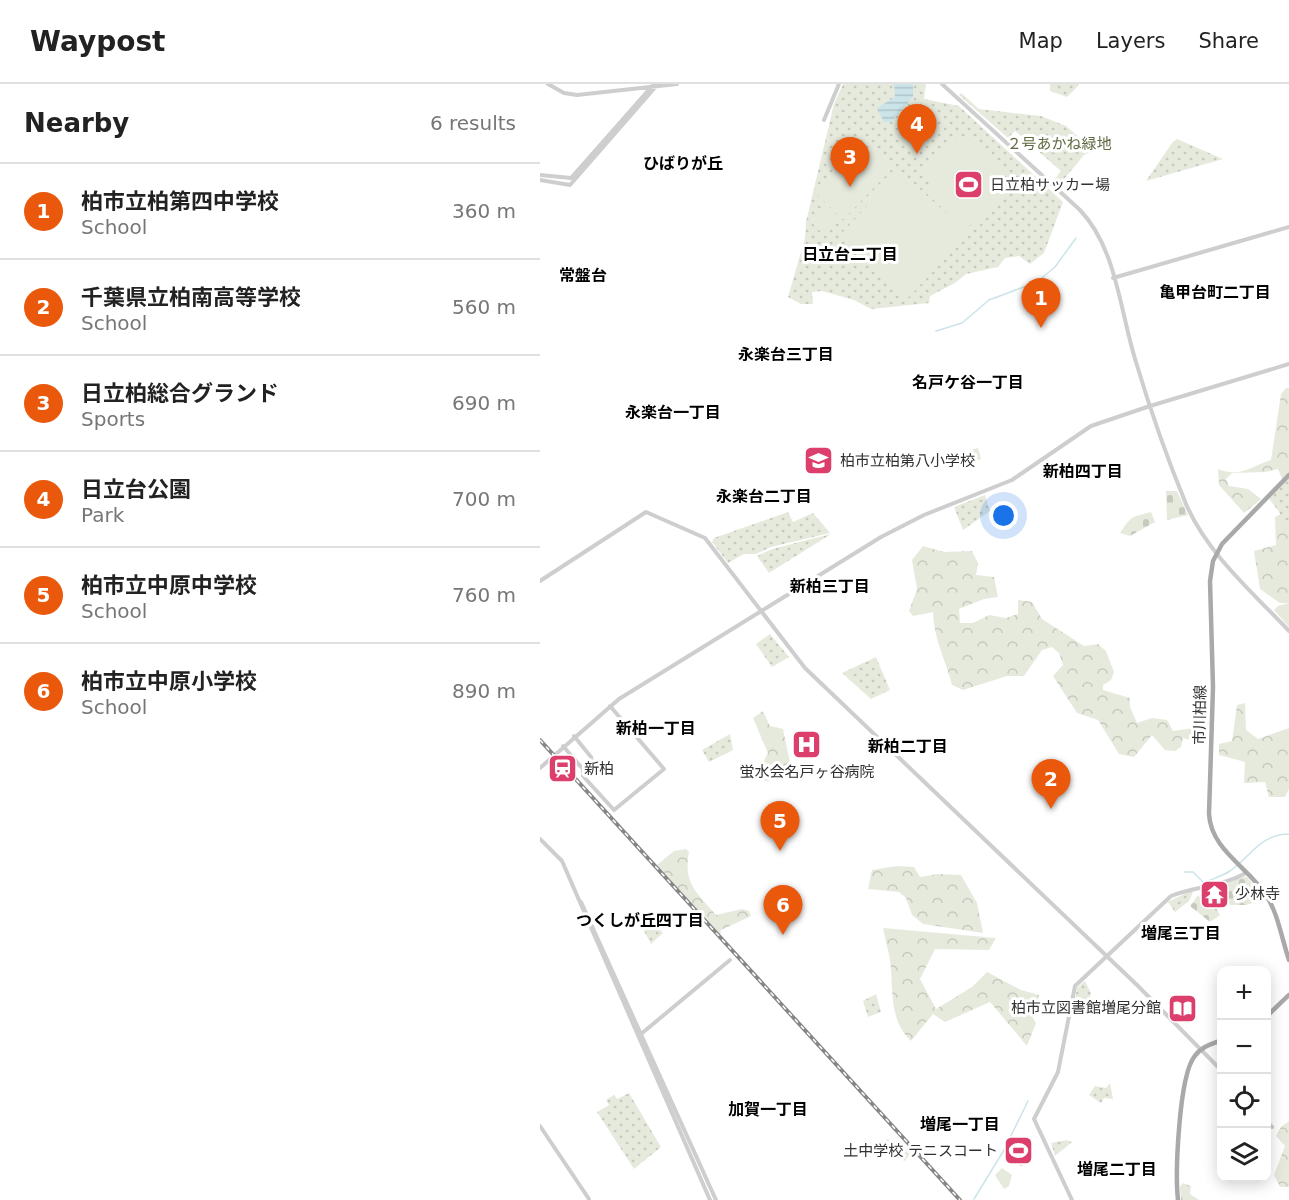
<!DOCTYPE html>
<meta charset="utf-8">
<style>
body{margin:0;font-family:"DejaVu Sans","Noto Sans JP",sans-serif;background:#f2f2f2;color:#222}
.controls{position:absolute;right:18px;bottom:18px;display:grid;overflow:hidden;border-radius:12px;box-shadow:0 3px 15px #0003}
.controls button{width:54px;height:54px;display:grid;place-items:center;padding:0;border:0;border-bottom:2px solid #e0e0e0;background:#fff;color:#222;font:30px sans-serif}
.you{position:absolute;left:464px;top:432px;width:21px;height:21px;margin:-15px;border:4px solid #fff;border-radius:50%;background:#1a73e8;box-shadow:0 0 0 9px #1a73e833}
.badge{display:grid;place-items:center;width:39px;height:39px;border-radius:50%;background:#ea580c;color:#fff;font-size:20px;font-weight:700}
.pin{position:absolute;translate:-50% -50px;filter:drop-shadow(0 2px 3px #0008)}
.pin::after{content:'';position:absolute;top:32px;width:21px;height:18px;background:inherit;clip-path:polygon(0 0,100% 0,50% 100%)}
.list{margin:0;padding:0;list-style:none}
h2{display:flex;justify-content:space-between;align-items:center;height:78px;margin:0;padding:0 24px;font-size:26px}
h2 small{font-size:20px;font-weight:400;color:#767676}
.list li{display:grid;grid-template-columns:39px 1fr auto;gap:18px;align-items:center;box-sizing:border-box;height:96px;padding:0 24px;border-top:2px solid #e0e0e0}
.list b{display:block;font-size:22px;white-space:nowrap}
.list p{margin:0;font-size:20px;white-space:nowrap;color:#767676}
.list em{font-size:20px;font-style:normal;color:#767676}
.icon{flex:none;width:33px;height:33px;fill:none;stroke:currentColor;stroke-width:2;stroke-linecap:round;stroke-linejoin:round}
.map{position:relative;flex:none;width:749px;height:1116px;overflow:hidden}
header{display:flex;align-items:center;gap:36px;box-sizing:border-box;height:84px;padding:0 30px;background:#fff;border-bottom:2px solid #e0e0e0}
header strong{font-size:28px}
nav{display:flex;gap:33px;margin-inline-start:auto;font-size:21px}
main{display:flex}
aside{flex:1;background:#fff}
.map>svg:first-child{display:block}
.forest{fill:url(#forest-crowns)}
.cemetery{fill:url(#cemetery-stones)}
.park{fill:url(#park-dots)}
.pitch{fill:#e6eadd}
.water{fill:url(#water-rules)}
.lines{fill:none;stroke-linecap:round;stroke-linejoin:round}
.stream{stroke:#cbe4e9;stroke-width:1.5}
.minor{stroke:#cecece;stroke-width:4}
.major{stroke:#a9a9a9;stroke-width:4.5}
.rail-casing{stroke:#868686;stroke-width:4}
.rail{stroke:#fff;stroke-width:1.5;stroke-dasharray:4.5;stroke-linecap:butt}
.labels{text-anchor:middle;dominant-baseline:central;stroke-width:6;stroke-linejoin:round;paint-order:stroke}
.park-label{font-size:15px;fill:#5d6a40;stroke:#fff}
.poi-label{font-size:15px;fill:#313131;stroke:#fff;text-anchor:start}
.street-label{font-size:15px;fill:#313131;stroke:#fff}
.neighbourhood-label{font-size:16px;font-weight:bold;fill:#000;stroke:#fff}
</style>
<header>
<strong>Waypost</strong>
<nav><a>Map</a><a>Layers</a><a>Share</a></nav>
</header>
<main>
<aside>
<h2>Nearby<small>6 results</small></h2>
<ul class="list">
<li><span class="badge">1</span><div><b>柏市立柏第四中学校</b><p>School</p></div><em>360 m</em></li>
<li><span class="badge">2</span><div><b>千葉県立柏南高等学校</b><p>School</p></div><em>560 m</em></li>
<li><span class="badge">3</span><div><b>日立柏総合グランド</b><p>Sports</p></div><em>690 m</em></li>
<li><span class="badge">4</span><div><b>日立台公園</b><p>Park</p></div><em>700 m</em></li>
<li><span class="badge">5</span><div><b>柏市立中原中学校</b><p>School</p></div><em>760 m</em></li>
<li><span class="badge">6</span><div><b>柏市立中原小学校</b><p>School</p></div><em>890 m</em></li>
</ul>
</aside>
<div class="map">
<svg width="749" height="1116" viewBox="0 0 749 1116">
<defs>
<pattern id="forest-crowns" width="20" height="18" patternUnits="userSpaceOnUse" patternTransform="scale(1.5)"><rect width="20" height="18" fill="#e6eadd"/><path d="M2 6a3 3 0 1 1 6 0M12 15a3 3 0 1 1 6 0" fill="none" stroke="#c6c9be"/></pattern>
<pattern id="cemetery-stones" width="16" height="16" patternUnits="userSpaceOnUse" patternTransform="scale(1.5)"><rect width="16" height="16" fill="#e6eadd"/><path d="M2 7V4a2 2 0 0 1 4 0v3zM10 15v-3a2 2 0 0 1 4 0v3z" fill="#c6c9be"/></pattern>
<pattern id="park-dots" width="8" height="8" patternUnits="userSpaceOnUse" patternTransform="scale(1.5)"><rect width="8" height="8" fill="#e6eadd"/><path d="M2 2h.1M6 6h.1" fill="none" stroke="#c6c9be" stroke-width="1.8" stroke-linecap="round"/></pattern>
<pattern id="water-rules" width="6" height="5" patternUnits="userSpaceOnUse" patternTransform="scale(1.5)"><rect width="6" height="5" fill="#cbe4e9"/><path d="M0 2.5h6" fill="none" stroke="#afc4c8"/></pattern>
</defs>
<rect width="100%" height="100%" fill="#fff"/>
<path class="forest" d="M746,304h3v108l-11,-27 -13,3 -33,1 -6,6 3,7 19,3 13,10 -17,14 -25,-28 -1,-16c22,9 34,-3 53,-9l10,-66z
M749,425v94h-9l-20,-14 -6,-38 22,-6 -1,-28z
M383,462l21,6 28,-1 6,12 -2,12 18,2 4,20 -14,2 -25,10 1,14h13l16,-8 17,3 12,-4v-14l14,2 10,17 42,27 14,-2 8,7 8,21 -3,8 -8,5v5l27,8v9l7,16 15,-5 15,2 6,11 21,-3 11,-9 4,4 -19,17 -7,-2 -2,9 -6,4 -10,-1 -13,-15 -18,22 -15,-3 -21,-34 -21,-7 -24,-37 10,-11 -4,-12 -7,-6 -10,3 -18,26h-17l-44,14 -11,-5c-6,-24 -19,-48 -19,-73l-20,4 -4,-5 8,-22 -5,-29z
M705,619l1,27 12,9 31,-11v61l-4,8h-16l-4,-15 -21,1 1,-21 -26,-7v-11l13,-3 5,-36z
M223,627l7,15 13,3 10,48 -29,4 -2,-17 6,-11 -15,-35z
M146,765l3,3c-6,32 8,40 27,63l26,-6 7,2 2,5 -30,14 -1,6 -63,-71 17,-14z
M357,782l17,1 6,10 18,-3 23,1 16,28 6,30 -60,-9 -11,-9 -6,-17 -7,-6 -31,-3 4,-19z
M343,844l113,10 -7,12 -54,-1 -15,30 16,30 36,-22 15,-15 34,18 18,5 -6,23 3,5 -9,23 -37,-44 -45,20 -12,-8 -22,27c-23,-22 -17,-51 -21,-81 -2,-11 -5,-22 -7,-32z
M749,1037v66h-9l-6,-12 11,-29 -9,-10 5,-9z
M643,1099l8,3 -1,8 9,6h-18l-1,-13z"/>
<path class="cemetery" d="M626,407h11l11,24 -21,5z
M611,428l4,10 -25,14 -10,-3c11,-16 10,-16 31,-21z
M702,793h5l15,18 -3,6 -13,4h-16l-7,-19z
M658,811l7,10 5,2 4,-3 6,11 -10,7 -20,-16z"/>
<path class="park" d="M303,0h83l-2,15 35,7 104,96 -19,51 -14,11 -11,-8 -14,2 -7,9 -32,7 -11,9 -25,13 -1,7 -58,6 -17,-9 -32,-9 -10,1 1,12h-12l-13,-7 17,-59 1,-16 28,-118z
M510,0h29v1l-12,12 -17,-6z
M421,9l18,16 62,7 25,10 28,24 -10,5 -24,29 -5,-5 6,-8 -46,-40 -7,7 -49,-43z
M637,55l46,20 -77,22 26,-38z
M438,364l3,11 -19,7 -3,-12z
M749,393v49l-21,-29z
M445,411l5,16 -27,19 -9,-23z
M248,428l5,10 20,-9 17,20 -59,14 -15,7h-12l-16,9 -16,-21 2,-4z
M291,450l-62,39 -12,-17 15,-7z
M230,550l19,23 -17,10 -16,-23z
M336,573l14,33 -19,9 -29,-26z
M190,650l3,16 -24,12 -7,-12z
M648,808h5l-4,9 -14,11 -7,-10z
M109,834l14,15 -12,11 -7,-13 4,-3 -4,-5z
M545,897l6,12 -3,12 -13,-4 2,-13z
M336,910l5,18 -13,5 -5,-16z
M570,999l3,16 -9,-1 -3,5 -12,-8 6,-9 11,2z
M89,1009l32,54 -27,22 -37,-57 12,-7 -3,-5 8,-5 3,4z
M347,1055l12,7 2,-2 9,9 -5,8 -9,-3 -12,-14z
M527,1056l5,2 -17,14 -4,-13z"/>
<path class="pitch" d="M427,53l36,33 -4,5 13,12 -33,39 -5,-5 -8,8 -43,-39 7,-7 -11,-11 31,-34 4,3z
M335,63l20,19 -52,54 -26,-26 39,-41 7,7z
M360,87l69,63 -64,67 -66,-65z
M286,125l13,12 -14,15 -13,-13z
M749,519v24l-15,-17 4,-4z
M475,1054l17,10 -10,19 -17,-12z
M462,1084l10,7 -3,11 -5,3 -9,-14z"/>
<path class="water" d="M354,0h19v13l-22,25h-7l-7,-14 18,-11z"/>
<g class="lines">
<path class="stream" d="M396,247l26,-8 27,-23 48,-18 18,-15 21,-29
M645,788h8l11,11c8,-4 18,-7 26,-12 21,-15 31,-37 59,-37
M434,1115l30,-49 24,-49"/>
<path class="minor" d="M8,0l16,9 13,2 100,-11
M402,0l138,126c37,39 40,102 56,152 14,47 31,96 50,142 21,49 67,89 103,127
M284,36l15,-36
M0,91l31,3 83,-94
M0,96l30,5 88,-101
M573,194l176,-51
M0,497l106,-69 59,26 100,130 332,317 85,86
M23,662l18,21 8,-1 3,-4 -1,-5 -17,-21
M0,684l79,-69 262,-162 43,-22 88,-35 79,-54 59,-20 139,-42
M43,684v8l31,34 50,-41 -54,-63
M0,755l22,22 148,339
M41,818l135,298
M101,950l89,-74
M726,1037l6,6
M0,1042l49,73
M532,1116l-38,-81 24,-47 17,-86 96,-90c25,-10 50,-9 75,-23"/>
<path class="major" d="M749,391l-67,69 -9,17 -3,20 3,106 -4,127c2,36 39,53 57,81 12,18 16,45 23,65
M726,933l23,-22
M638,1116c-3,-28 1,-122 16,-143 7,-10 17,-13 28,-17"/>
<defs>
<path id="rail" d="M0,656l420,460"/>
</defs>
<use href="#rail" class="rail-casing"/>
<use href="#rail" class="rail"/>
</g>
<defs>
<symbol id="stadium-square" viewBox="-11 -11 22 22"><rect x="-9" y="-9" width="18" height="18" rx="4" fill="#dc3f6b" stroke="#fff"/><path d="M0-5a6.5 5 0 1 0 0 10a6.5 5 0 1 0 0-10ZM-3.5-1.8h7v3.6h-7Z" fill="#fff"/></symbol>
<symbol id="school-square" viewBox="-11 -11 22 22"><rect x="-9" y="-9" width="18" height="18" rx="4" fill="#dc3f6b" stroke="#fff"/><path d="M0-5L7-2L0 1L-7-2ZM-4 1L0 2.5L4 1V4Q0 6-4 4Z" fill="#fff"/></symbol>
<symbol id="hospital-square" viewBox="-11 -11 22 22"><rect x="-9" y="-9" width="18" height="18" rx="4" fill="#dc3f6b" stroke="#fff"/><path d="M-5-5h3v3.5h4V-5h3V5h-3V1.5h-4V5h-3Z" fill="#fff"/></symbol>
<symbol id="station-square" viewBox="-11 -11 22 22"><rect x="-9" y="-9" width="18" height="18" rx="4" fill="#dc3f6b" stroke="#fff"/><path d="M-3-6H3Q5-6 5-4V2Q5 4 3 4L4.5 6H3L1.5 4h-3L-3 6H-4.5L-3 4Q-5 4-5 2V-4Q-5-6-3-6ZM-3.5-4v3h7v-3ZM-3.5 1v1.5H-2V1ZM2 1v1.5H3.5V1Z" fill="#fff"/></symbol>
<symbol id="temple-square" viewBox="-11 -11 22 22"><rect x="-9" y="-9" width="18" height="18" rx="4" fill="#dc3f6b" stroke="#fff"/><path d="M0-6L5-2H3V0L6.5 2.5H4V6H1.5V3h-3V6H-4V2.5H-6.5L-3 0V-2H-5Z" fill="#fff"/></symbol>
<symbol id="library-square" viewBox="-11 -11 22 22"><rect x="-9" y="-9" width="18" height="18" rx="4" fill="#dc3f6b" stroke="#fff"/><path d="M-6-4Q-3-5.5-.7-3.5V5Q-3 3-6 4ZM6-4Q3-5.5 .7-3.5V5Q3 3 6 4Z" fill="#fff"/></symbol>
</defs>
<g fill-rule="evenodd">
<use href="#stadium-square" x="412" y="84" width="33" height="33"/>
<use href="#school-square" x="262" y="360" width="33" height="33"/>
<use href="#hospital-square" x="250" y="644" width="33" height="33"/>
<use href="#station-square" x="6" y="668" width="33" height="33"/>
<use href="#temple-square" x="658" y="794" width="33" height="33"/>
<use href="#library-square" x="626" y="908" width="33" height="33"/>
<use href="#stadium-square" x="462" y="1050" width="33" height="33"/>
</g>
<g class="labels">
<g class="park-label">
<text x="519" y="60">２号あかね緑地</text>
</g>
<g class="poi-label">
<text x="450" y="101">日立柏サッカー場</text>
<text x="300" y="377">柏市立柏第八小学校</text>
<text x="44" y="685">新柏</text>
<text x="267" y="688" text-anchor="middle">蛍水会名戸ヶ谷病院</text>
<text x="695" y="810">少林寺</text>
<text x="621" y="924" text-anchor="end">柏市立図書館増尾分館</text>
<text x="458" y="1067" text-anchor="end">土中学校 テニスコート</text>
</g>
<g class="street-label">
<text transform="translate(660 631) rotate(-89)">市川柏線</text>
</g>
<g class="neighbourhood-label">
<text x="143" y="79">ひばりが丘</text>
<text x="310" y="170">日立台二丁目</text>
<text x="43" y="191">常盤台</text>
<text x="675" y="208">亀甲台町二丁目</text>
<text x="246" y="270">永楽台三丁目</text>
<text x="428" y="298">名戸ケ谷一丁目</text>
<text x="133" y="328">永楽台一丁目</text>
<text x="543" y="387">新柏四丁目</text>
<text x="224" y="412">永楽台二丁目</text>
<text x="290" y="502">新柏三丁目</text>
<text x="116" y="644">新柏一丁目</text>
<text x="368" y="662">新柏二丁目</text>
<text x="100" y="836">つくしが丘四丁目</text>
<text x="641" y="849">増尾三丁目</text>
<text x="228" y="1025">加賀一丁目</text>
<text x="420" y="1040">増尾一丁目</text>
<text x="577" y="1085">増尾二丁目</text>
</g>
</g>
</svg>
<div class="controls">
<button>+</button>
<button>−</button>
<button><svg class="icon" aria-label="locate" viewBox="0 0 24 24"><circle cx="12" cy="12" r="6"/><path d="M12 2v4M12 18v4M2 12h4M18 12h4"/></svg></button>
<button><svg class="icon" aria-label="layers" viewBox="0 0 24 24"><path d="M12 4l9 5-9 5-9-5zM3 14l9 5 9-5"/></svg></button>
</div>
<div class="you"></div>
<div class="pin badge" style="left:501px;top:244px">1</div>
<div class="pin badge" style="left:511px;top:725px">2</div>
<div class="pin badge" style="left:310px;top:103px">3</div>
<div class="pin badge" style="left:377px;top:70px">4</div>
<div class="pin badge" style="left:240px;top:767px">5</div>
<div class="pin badge" style="left:243px;top:851px">6</div>
</div>
</main>
